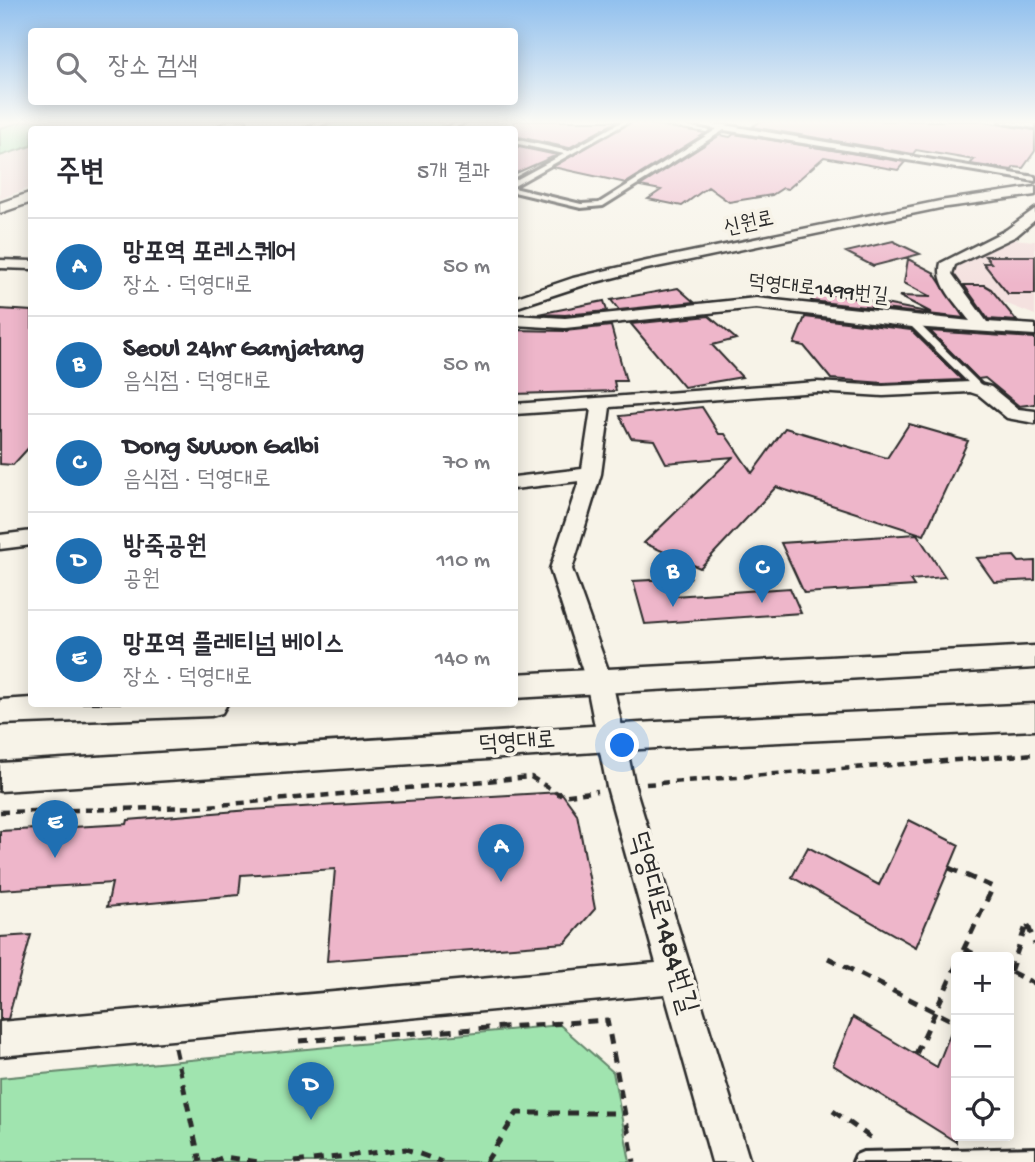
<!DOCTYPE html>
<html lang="ko">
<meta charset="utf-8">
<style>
body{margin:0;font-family:"Gochi Hand","Poor Story",sans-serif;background:#f2f2f3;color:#2b2b33}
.controls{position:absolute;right:21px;bottom:21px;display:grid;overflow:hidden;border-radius:7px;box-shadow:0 4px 18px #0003}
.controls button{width:63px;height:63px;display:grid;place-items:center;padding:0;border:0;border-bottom:2px solid #e1e1e2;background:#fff;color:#2b2b33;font:35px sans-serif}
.you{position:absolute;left:623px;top:746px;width:24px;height:24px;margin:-18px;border:5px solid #fff;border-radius:50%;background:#1a73e8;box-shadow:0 0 0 10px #1a73e833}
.badge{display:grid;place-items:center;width:46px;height:46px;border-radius:50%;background:#1f6fb2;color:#fff;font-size:23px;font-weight:700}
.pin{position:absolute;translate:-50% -58px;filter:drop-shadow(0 2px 4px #0008)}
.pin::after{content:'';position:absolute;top:37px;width:24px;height:21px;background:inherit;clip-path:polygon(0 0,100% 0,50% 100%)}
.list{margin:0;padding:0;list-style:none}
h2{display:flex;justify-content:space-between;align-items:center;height:91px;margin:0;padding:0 28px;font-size:30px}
h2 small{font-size:23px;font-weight:400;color:#7c7c81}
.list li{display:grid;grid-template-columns:46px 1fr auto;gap:21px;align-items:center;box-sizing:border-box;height:98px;padding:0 28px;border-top:2px solid #e1e1e2}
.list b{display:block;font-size:26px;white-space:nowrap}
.list p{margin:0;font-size:23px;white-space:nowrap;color:#7c7c81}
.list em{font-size:23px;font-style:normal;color:#7c7c81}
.icon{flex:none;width:38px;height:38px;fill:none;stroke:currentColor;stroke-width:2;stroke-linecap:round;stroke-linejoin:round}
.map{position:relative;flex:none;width:1035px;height:1162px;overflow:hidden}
.search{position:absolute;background:#fff;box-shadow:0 4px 18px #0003;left:28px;top:28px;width:490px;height:77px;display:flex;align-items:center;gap:18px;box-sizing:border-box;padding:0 24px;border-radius:7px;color:#7c7c81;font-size:26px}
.panel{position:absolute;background:#fff;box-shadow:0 4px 18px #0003;left:28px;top:126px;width:490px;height:581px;border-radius:7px}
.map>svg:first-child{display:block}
.built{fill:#f4e1df}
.green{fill:#a0e4af;stroke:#66886d;stroke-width:2}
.building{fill:#eeb6ca;stroke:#2b2b2b;stroke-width:2}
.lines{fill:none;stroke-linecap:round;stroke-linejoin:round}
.service-casing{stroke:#2b2b2b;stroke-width:6}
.minor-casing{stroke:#2b2b2b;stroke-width:5}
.tertiary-casing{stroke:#2b2b2b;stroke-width:5}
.path-far1{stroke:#2b2b2b;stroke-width:4.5;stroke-dasharray:8 6;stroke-linecap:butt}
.path{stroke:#2b2b2b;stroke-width:5;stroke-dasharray:10 8;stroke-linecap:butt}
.service{fill:#f7f3e8;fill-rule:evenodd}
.minor{fill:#f7f3e8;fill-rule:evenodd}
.tertiary{fill:#f7f3e8;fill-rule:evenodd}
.labels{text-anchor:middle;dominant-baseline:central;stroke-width:7;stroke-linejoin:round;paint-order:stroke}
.far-street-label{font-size:21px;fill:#2b2b2b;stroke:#f7f3e8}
.street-label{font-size:24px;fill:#2b2b2b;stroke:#f7f3e8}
.near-street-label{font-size:28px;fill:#2b2b2b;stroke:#f7f3e8}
</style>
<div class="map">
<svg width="1035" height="1162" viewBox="0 0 1035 1162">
<rect width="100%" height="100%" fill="#f7f3e8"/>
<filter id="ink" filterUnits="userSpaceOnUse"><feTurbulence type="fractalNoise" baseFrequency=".0143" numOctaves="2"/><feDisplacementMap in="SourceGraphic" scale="14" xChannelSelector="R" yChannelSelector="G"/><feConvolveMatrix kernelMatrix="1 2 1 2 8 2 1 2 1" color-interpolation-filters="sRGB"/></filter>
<g filter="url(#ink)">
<path class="built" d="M0,121h215l-24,8 -159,1 -1,57 -31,12z
M1012,239l23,2v74l-53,-21 -33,-19 18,-17 24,-13z"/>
<path class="green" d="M25,121h14l29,8 -36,1 -1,16 -31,10v-28z
M341,121h95l8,4 -10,5 -115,-1z
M560,1025l53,47 17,90h-630v-84z"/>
<path class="building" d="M514,121h104l-49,27 -55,-12z
M632,121l74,12 -80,50 -73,-16z
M761,121h217l57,9v21l-12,17 -9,-1 -2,3 -42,-6 4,-4 -58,-10 -3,4 -161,-27z
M734,134l171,28 -7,8 -74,-13 -36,32 -5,-1 -11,7 -43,7 -21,-15 -26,19 -34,-7 13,-9 -21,-4 80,-51 10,2z
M514,146l43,9 -43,19z
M893,241l27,13 -47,12 -27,-14z
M985,256h50v38h-27l-25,-31h8z
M908,259l25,13 31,46 -153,-17 3,-7 23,1 95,18 -33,-17 32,1 -27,-14z
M964,285h20l7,4 26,32 -29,-2z
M678,288l16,14 -75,8 -8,-10z
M604,301l3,10 -42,4 -27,-1z
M0,309l32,2v133l-19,21 -13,-1z
M709,316l27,23 -24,6 30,32 -58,10 -53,-63z
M805,317l106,13 51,50 -79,3 -52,-4 -27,-33 -10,-2z
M611,326l15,55h-12l2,10 -102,3v-64l51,1z
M930,331l105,7v66l-16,2 -34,-28 -7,1z
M702,407l17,27h6l27,39 33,-45 102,30 22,-34 59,17 -44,94 -148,-48 -76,81 -56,-25 89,-86 -67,6 -12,-23 -23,-2 -11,-22z
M917,534l28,43 -35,3 4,6 -110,7 -23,-50z
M1014,556l5,6 16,-1v19l-41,2 -17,-24z
M690,578l-17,18 117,-8 11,25 -156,11 -12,-43z
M561,792l16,22 18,95 -30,34 -238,18 8,-92 -94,6 -2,20 -132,12 5,-24 -112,7v-59l127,-7 1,-4 122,-10z
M909,820l50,25 -43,102 -124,-70 16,-30 71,38z
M31,935l-23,84h-8v-82z
M853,1017l84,50 19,-48v123l-123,-77z"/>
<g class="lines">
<defs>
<path id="service" d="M322,121h8l-19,9h-9z
M460,121h7l-16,9h-9z
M623,121h7l-116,65v-5l50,-27 -50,-11v-4l55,12z
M678,121l46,4 311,52v4l-311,-51 -121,76 -22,2 -67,-16v-4l67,16 18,-1 118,-74z
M1000,121l35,3v4l-32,-5z
M909,320h6l68,67v4h-6l-68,-67z
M1035,1148v14h-182l3,-7 7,-3z"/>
<path id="minor" d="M1035,187v8l-95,13 -293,61 -63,16 -70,23v-10l59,-20 74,-17 293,-60z
M1035,209v11l-19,16 -61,29 -3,9 35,48 48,3v10l-123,-8 -156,-19 -191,20 -51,-3v-10l51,3 191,-20 214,23c-13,-17 -35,-36 -29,-58l65,-33z
M0,260l32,1v8l-32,-1z
M817,382l66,4 87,-4 21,5 27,22 17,2v12l-28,-5 -28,-23 -9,-3 -87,4 -66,-4 -207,15 -9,67 -29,95 40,112 23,106 115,375h-38l-47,-168 -665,62v-34l656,-59 -49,-176 -21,-106 -36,-112 29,-88 -65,8v-12l68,-8 9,-60 -77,5v-10z
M32,531v14l-32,4v-14z"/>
<path id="tertiary" d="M229,121h17l-16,9h-19z
M32,192v10l-32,11v-10z
M1035,646v22l-521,30v-24z
M32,698v6h195l-5,9 -11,3 -211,8v-24z
M1035,704v26l-379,18 -656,43v-28l656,-41z"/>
</defs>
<use href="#service" class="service-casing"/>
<use href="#minor" class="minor-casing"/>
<use href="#tertiary" class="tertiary-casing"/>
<path class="path-far1" d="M646,784l389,-30
M0,812l197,-5 334,-30 31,19 35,-5"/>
<path class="path" d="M949,868l44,19 -33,70
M964,949l17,8
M828,958l125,63
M1010,972l17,-49 8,21
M1011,972l24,12
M299,1041l308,-21 27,142
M175,1048l25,114
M916,1054l40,-88
M833,1111l41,29
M212,1162l12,-5 35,5
M295,1162l111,-13 36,13
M486,1162l31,-49h108"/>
<use href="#service" class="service"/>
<use href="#minor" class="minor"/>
<use href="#tertiary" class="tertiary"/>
</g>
</g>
<linearGradient id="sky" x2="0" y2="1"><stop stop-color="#91c0ee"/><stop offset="0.43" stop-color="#fbfaf5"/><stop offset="1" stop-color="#fbfaf5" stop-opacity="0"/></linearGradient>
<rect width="1035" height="284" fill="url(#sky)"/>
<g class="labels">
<g class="far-street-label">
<text transform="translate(749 225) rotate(-12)">신원로</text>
<text transform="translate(818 291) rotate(6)">덕영대로1499번길</text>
</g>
<g class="street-label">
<text transform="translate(517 744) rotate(-4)">덕영대로</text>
</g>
<g class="near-street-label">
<text transform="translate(661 923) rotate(74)">덕영대로1484번길</text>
</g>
</g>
</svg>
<div class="controls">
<button>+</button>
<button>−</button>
<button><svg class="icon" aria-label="locate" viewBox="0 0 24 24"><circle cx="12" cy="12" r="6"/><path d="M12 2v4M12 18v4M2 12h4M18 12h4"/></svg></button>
</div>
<div class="you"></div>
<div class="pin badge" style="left:501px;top:882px">A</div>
<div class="pin badge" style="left:673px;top:607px">B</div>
<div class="pin badge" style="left:762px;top:603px">C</div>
<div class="pin badge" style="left:311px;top:1120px">D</div>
<div class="pin badge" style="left:55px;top:858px">E</div>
<div class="search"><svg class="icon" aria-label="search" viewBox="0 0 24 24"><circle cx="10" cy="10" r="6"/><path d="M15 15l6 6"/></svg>장소 검색</div>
<section class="panel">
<h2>주변<small>5개 결과</small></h2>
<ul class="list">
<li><span class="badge">A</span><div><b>망포역 포레스퀘어</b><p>장소 · 덕영대로</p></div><em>50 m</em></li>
<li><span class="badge">B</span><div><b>Seoul 24hr Gamjatang</b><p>음식점 · 덕영대로</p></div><em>50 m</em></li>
<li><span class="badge">C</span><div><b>Dong Suwon Galbi</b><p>음식점 · 덕영대로</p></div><em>70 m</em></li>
<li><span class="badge">D</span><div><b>방죽공원</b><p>공원</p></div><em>110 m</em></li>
<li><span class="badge">E</span><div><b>망포역 플레티넘 베이스</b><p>장소 · 덕영대로</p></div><em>140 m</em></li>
</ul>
</section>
</div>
